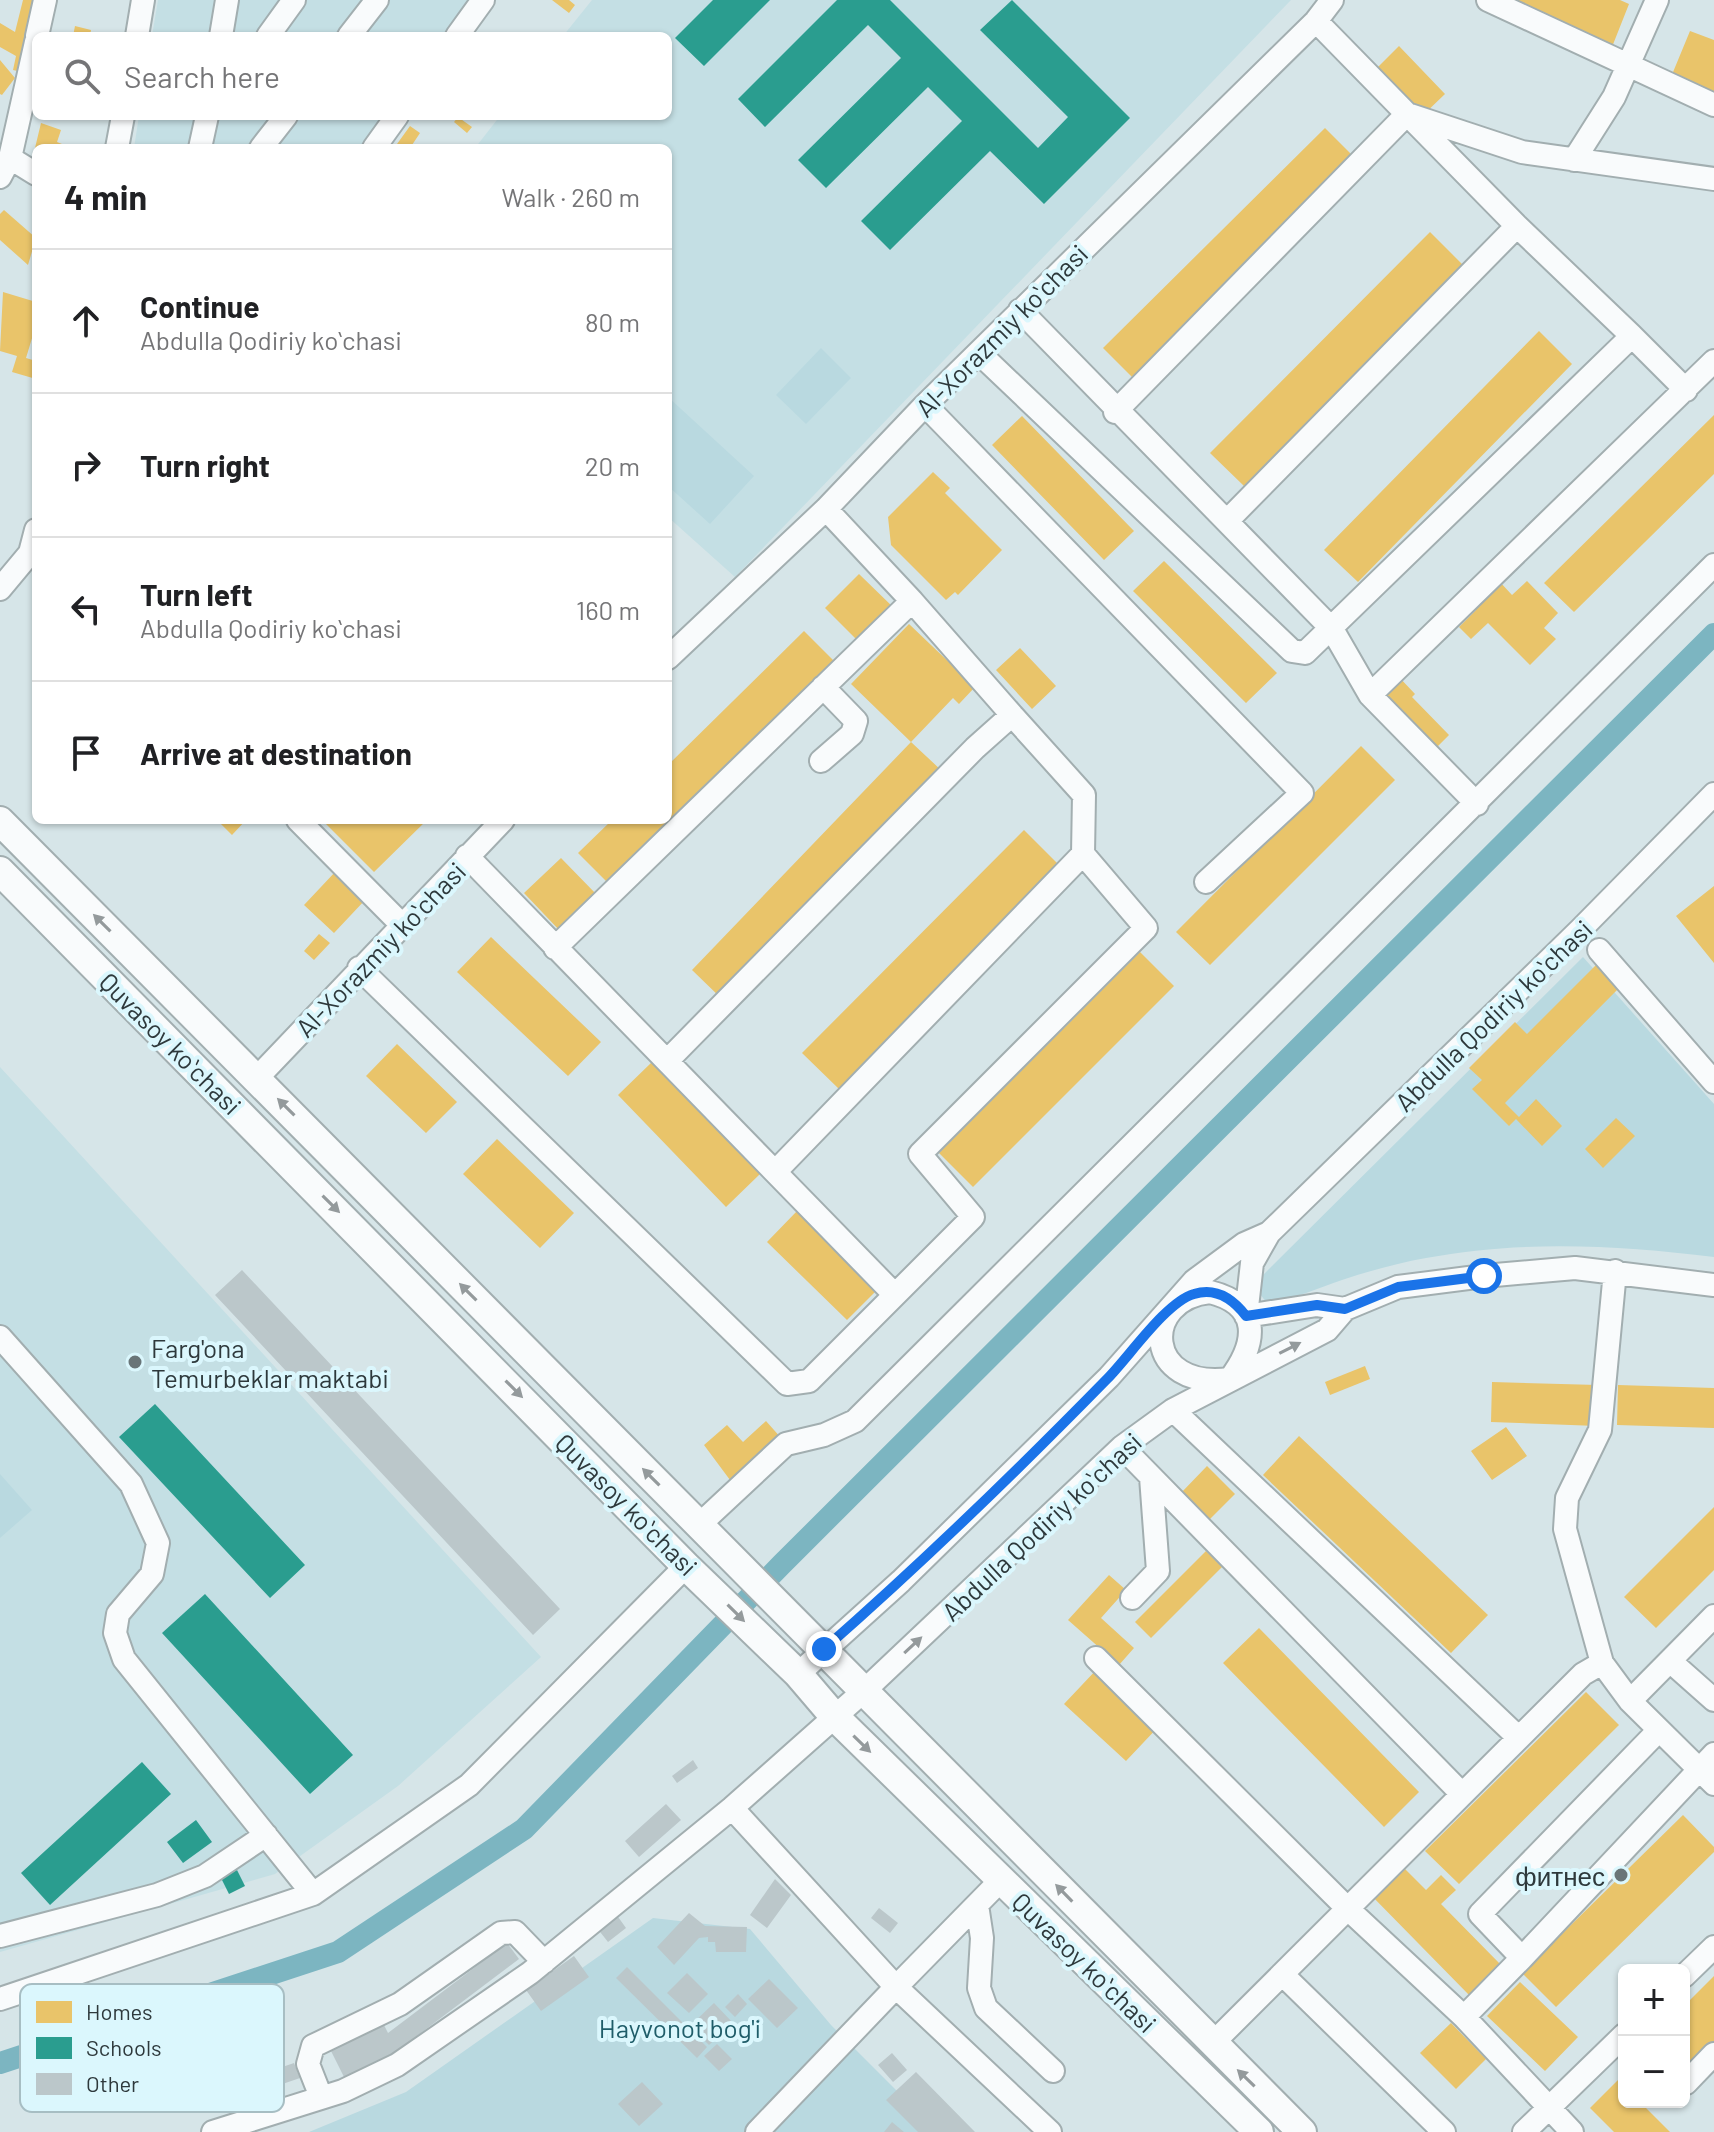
<!DOCTYPE html>
<meta charset="utf-8">
<style>
body{margin:0;font-family:Barlow,sans-serif;background:#f6f6f6;color:#202124}
.controls{position:absolute;right:24px;bottom:24px;display:grid;overflow:hidden;border-radius:12px;box-shadow:0 2px 6px #0004}
.controls button{width:72px;height:72px;display:grid;place-items:center;padding:0;border:0;border-bottom:2px solid #e0e0e0;background:#fff;color:#202124;font:40px sans-serif}
.stop{position:absolute;width:24px;height:24px;margin:-18px;border:6px solid #1a73e8;border-radius:50%;background:#fff}
.stop.end{background:#1a73e8;border-color:#fff;box-shadow:0 2px 8px #0008}
.list{margin:0;padding:0;list-style:none}
h2{display:flex;justify-content:space-between;align-items:center;height:104px;margin:0;padding:0 32px;font-size:34px}
h2 small{font-size:26px;font-weight:400;color:#757577}
.list li{display:grid;grid-template-columns:52px 1fr auto;gap:24px;align-items:center;box-sizing:border-box;height:144px;padding:0 32px;border-top:2px solid #e0e0e0}
.list b{display:block;font-size:30px;white-space:nowrap}
.list p{margin:0;font-size:26px;white-space:nowrap;color:#757577}
.list em{font-size:26px;font-style:normal;color:#757577}
.icon{flex:none;width:44px;height:44px;fill:none;stroke:currentColor;stroke-width:2;stroke-linecap:round;stroke-linejoin:round}
.map{position:relative;flex:none;width:1714px;height:2132px;overflow:hidden}
.search{position:absolute;background:#fff;box-shadow:0 2px 6px #0004;left:32px;top:32px;width:640px;height:88px;display:flex;align-items:center;gap:20px;box-sizing:border-box;padding:0 28px;border-radius:12px;color:#757577;font-size:30px}
.panel{position:absolute;background:#fff;box-shadow:0 2px 6px #0004;left:32px;top:144px;width:640px;height:680px;border-radius:12px}
.map>svg:first-child{display:block}
.built{fill:#c4dfe4}
.green{fill:#b9d9e0}
.homes{fill:#e9c46a}
.schools{fill:#2a9d8f}
.lines{fill:none;stroke-linecap:round;stroke-linejoin:round}
.canal{stroke:#7cb5c1;stroke-width:22}
.building{fill:#bbc7ca}
.minor-casing{stroke:#a2aeb0;stroke-width:26}
.major-casing{stroke:#a2aeb0;stroke-width:32}
.minor{stroke:#f9fbfc;stroke-width:22}
.major{stroke:#f9fbfc;stroke-width:28}
.oneway{fill:#949a9c}
.route{stroke:#1a73e8;stroke-width:10}
.poi-dot{fill:#697578;stroke:#dbf7fd;stroke-width:3}
.labels{text-anchor:middle;dominant-baseline:central;stroke-width:8;stroke-linejoin:round;paint-order:stroke}
.street-label{font-size:26px;fill:#2e393c;stroke:#dbf7fd}
.poi-label{font-size:26px;fill:#2e393c;stroke:#dbf7fd;text-anchor:start}
.park-label{font-size:26px;fill:#1f5d69;stroke:#dbf7fd}
.key{fill:#dbf7fd;stroke:#a7bec3;stroke-width:2}
.key-label{font-size:22px;fill:#2e393c}
</style>
<div class="map">
<svg width="1714" height="2132" viewBox="0 0 1714 2132">
<rect width="100%" height="100%" fill="#d6e5e8"/>
<path class="built" d="M158,0h319l-27,36h-298z
M592,0h699l-556,577 -67,-60v-369h-193l25,-32h168v-80h-105z
M139,116h252l-23,32h-234z
M0,1067l541,590 -143,129 -123,88 -275,78z"/>
<path class="green" d="M821,348l30,30 -45,46 -30,-29z
M668,397l86,79 -44,48 -42,-38z
M1583,957l131,147v153c-96,-12 -193,-17 -288,1 -28,5 -57,13 -84,22 -24,8 -50,21 -76,21 -9,-8 -8,-15 -3,-26z
M0,1474l32,36 -32,28z
M653,1918l97,11 81,96 107,107h-629l97,-40z"/>
<path class="homes" d="M23,0h15l-16,72 -9,-2 3,-14 -16,-9v-24l15,9z
M552,0h17l6,5 -6,8z
M1496,0h124l9,4 -17,43z
M75,26l16,4 -1,6h-17z
M1690,31l24,9v54l-43,-17z
M1399,46l46,48 -25,24 -46,-47z
M0,60l15,18 -13,17 -2,-1z
M458,117l14,10 -5,6 -13,-11z
M41,123l20,7 -4,12 15,6h-37z
M410,126l10,7 -10,15h-8l-5,-4z
M1325,128l28,28 -221,221 -29,-29z
M4,210l32,28 -8,27 -28,-25v-26z
M1430,232l34,34 -220,220 -34,-33z
M3,292l33,10v23l-10,33 10,3v18l-24,-7 5,-16 -17,-5z
M1539,331l33,33 -214,218 -34,-32z
M1714,415v59l-140,138 -30,-29z
M1022,416l112,115 -30,29 -112,-115z
M933,472l17,16 -5,5 57,57 -44,45 -3,-3 -9,8 -55,-55 -3,-28z
M1164,561l113,112 -31,30 -113,-112z
M859,574l36,35 -35,34 -35,-35z
M1499,581l13,14 15,-14 31,32 -14,15 12,11 -26,26 -42,-42 -17,16 -12,-12 17,-17 -3,-4z
M909,624l66,63 -16,17 -6,-6 -42,44 -60,-58z
M804,631l31,31 -226,222 -31,-31 34,-33h56v-55z
M1020,648l36,38 -24,23 -36,-39z
M1398,676l17,18 -3,3 37,38 -12,12 -55,-56z
M911,742l31,29 -219,229 -31,-30z
M1361,746l34,34 -185,185 -34,-33z
M217,820h29l-14,15z
M322,820l41,2 64,-2 -53,52z
M1024,830l37,37 -222,222 -37,-36z
M561,858l37,38 -37,36 -37,-39z
M336,871l30,28 -32,34 -30,-28z
M1714,886v77l-38,-47z
M319,934l11,9 -16,17 -10,-9z
M491,937l110,105 -33,34 -111,-104z
M1140,952l34,34 -201,201 -34,-34z
M1597,964l23,23 -115,116 14,14 17,-18 26,27 -20,20 -26,-27 -7,7 -37,-37 10,-9 -13,-12 46,-46 12,12z
M397,1044l60,58 -31,31 -60,-57z
M652,1062l108,112 -34,33 -108,-112z
M1616,1118l19,18 -32,32 -18,-19z
M497,1139l77,74 -34,35 -77,-74z
M797,1211l80,79 -30,30 -80,-78z
M1365,1366l5,13 -40,16 -5,-13z
M1492,1382l106,3 -1,41 -106,-4z
M1618,1385l96,3v40l-97,-3z
M766,1421l16,18 -49,45 -29,-39 23,-20 16,17z
M1506,1427l21,29 -35,24 -21,-29z
M1299,1436l189,179 -37,38 -188,-178z
M1207,1466l28,28 -27,27 -28,-27z
M1714,1507v63l-58,58 -32,-31z
M1206,1551l16,16 -71,71 -16,-16z
M1109,1575l17,15 -25,28 33,30 -15,17 -51,-45z
M1259,1628l160,164 -35,35 -161,-164z
M1098,1668l62,57 -34,36 -62,-57z
M1586,1692l33,33 -160,159 -34,-33z
M1683,1815l31,32v5l-158,155 -34,-34z
M1396,1860l30,30 15,-15 15,15 -15,14 60,61 -31,31 -104,-106z
M1714,1976v68l-30,30v-68z
M1520,1982l58,55 -33,34 -58,-55z
M1451,2023l35,36 -30,30 -36,-36z
M1624,2074v28h16l30,30h-56l-24,-24z"/>
<path class="schools" d="M713,0h57l-66,66 -29,-28z
M837,0h53l148,148 30,-31 -88,-87 32,-30 118,118 -86,86 -54,-53 -100,99 -29,-29 101,-100 -34,-34 -102,101 -28,-28 103,-102 -33,-33 -103,102 -27,-28z
M155,1404l150,161 -35,33 -151,-161z
M205,1594l148,161 -43,39 -148,-161z
M142,1762l29,32 -121,111 -29,-32z
M196,1820l16,22 -29,21 -16,-21z
M237,1870l8,16 -16,8 -8,-16z"/>
<g class="lines">
<path class="canal" d="M0,2063l338,-111 186,-123 258,-265 932,-930"/>
</g>
<path class="building" d="M242,1270l318,339 -27,26 -318,-340z
M693,1760l5,8 -21,15 -5,-7z
M666,1804l15,16 -42,37 -14,-16z
M775,1879l16,16 -24,33 -17,-13z
M879,1908l19,15 -8,10 -19,-15z
M689,1913l16,13 42,1 -1,25h-30l-1,-10h-7v-5l-9,1 -25,27 -17,-18z
M616,1914l10,14 -18,14 -11,-14z
M507,1943l12,16 -122,92 -53,26 -17,-34 53,-26 8,16z
M574,1956l15,21 -48,34 -15,-21z
M627,1967l80,80 -10,11 -81,-80z
M687,1973l21,21 -19,19 -22,-20z
M769,1979l29,29 -21,20 -29,-29z
M738,1994l9,10 -12,13 -10,-10z
M714,2003l19,20 -24,22 -19,-19z
M717,2044l15,15 -13,12 -15,-15z
M892,2053l15,17 -14,12 -15,-17z
M294,2063l6,15 -35,12 -6,-15z
M916,2072l59,60h-57l-32,-32z
M642,2082l21,22 -24,22 -21,-22z
M892,2122l12,10h-20z"/>
<g class="lines">
<defs>
<path id="minor" d="M1488,0l226,105
M1316,21l91,93 115,38 192,27
M37,36l8,-36
M137,36l6,-36
M221,36l6,-36
M268,36l26,-36
M349,36l28,-36
M457,36l26,-36
M117,148l6,-32
M200,148l7,-32
M261,148l25,-32
M374,148l23,-32
M10,158l26,-116
M1574,160l40,-63 43,-97
M0,177l10,-19 26,16
M1020,310l312,319 38,66 107,109
M1632,336l54,54
M979,353l313,298 13,2 327,-317 -115,-110
M925,405l377,388 -96,89
M1115,412l292,-298 110,112 -290,295
M826,509l86,92
M0,589l30,-36 6,-23
M668,658l158,-149 99,-104 391,-384 16,-21
M1370,695l344,-334
M821,761l31,-27 4,-13 -33,-34
M298,820l103,104
M467,856l308,316
M555,948l357,-347 100,114
M1599,950l115,132
M359,968l428,416 22,-3 164,-164 -53,-63 226,-226 -63,-74 -308,318 120,123
M668,1060l307,-312 37,-33 72,80 -1,59
M257,1078l246,-258
M1615,1271l-15,159 -33,68 -2,31 37,134 28,38 84,83
M1210,1292c52,13 47,51 20,87 -86,12 -90,-80 -20,-87z
M1345,1309l-28,-4 -71,11 6,-53 17,-30 311,-303 134,-136
M0,1337l131,147 27,59 -6,31 -34,40 -3,19 9,26 189,235
M1173,1410l346,328
M1122,1447l340,347
M699,1525l87,-81 38,-9 31,-14 859,-856
M1132,1598l26,-27 -7,-94
M1096,1658l252,251 116,108 58,-59 -42,-44 179,-184
M1670,1661l44,39
M798,1674l103,-93 208,-204 85,-96 50,-37 25,-11
M1630,1701l84,-85
M732,1808l164,179 -139,145
M1001,1880l-105,107 154,145
M977,1905l5,33 -3,50 7,20 67,63
M0,1936l157,-41 48,-19 61,-41
M1522,1958l192,-204
M1282,1974l162,158
M1684,1976l30,-29
M0,1999l313,-105 156,-109 217,-219
M1464,2017l108,115
M1212,2044l371,-370 19,-11
M1686,2083l28,-29
M321,2097l-13,-33 5,-18 87,-42 101,-71 14,-1 29,30
M213,2132l130,-41 54,-26 133,-92 202,-165 133,-118 257,-243 51,-37 154,-80 18,-21 53,-22 86,-11 91,-8 139,17
M1524,2132l100,-97"/>
<path id="major" d="M0,821l1302,1311
M0,871l686,695 112,108 35,41 426,417"/>
</defs>
<use href="#minor" class="minor-casing"/>
<use href="#major" class="major-casing"/>
<use href="#minor" class="minor"/>
<use href="#major" class="major"/>
</g>
<defs><path id="oneway-solid" d="M-6-.8H1V-3.2L6.5 0L1 3.2V.8H-6Z" transform="scale(2)"/></defs>
<g class="oneway">
<use href="#oneway-solid" transform="translate(102 923) rotate(-135)"/>
<use href="#oneway-solid" transform="translate(286 1107) rotate(-135)"/>
<use href="#oneway-solid" transform="translate(331 1204) rotate(45)"/>
<use href="#oneway-solid" transform="translate(468 1292) rotate(-135)"/>
<use href="#oneway-solid" transform="translate(1290 1348) rotate(-27)"/>
<use href="#oneway-solid" transform="translate(514 1389) rotate(45)"/>
<use href="#oneway-solid" transform="translate(651 1477) rotate(-135)"/>
<use href="#oneway-solid" transform="translate(736 1613) rotate(45)"/>
<use href="#oneway-solid" transform="translate(913 1645) rotate(-43)"/>
<use href="#oneway-solid" transform="translate(862 1744) rotate(44)"/>
<use href="#oneway-solid" transform="translate(1064 1893) rotate(-134)"/>
<use href="#oneway-solid" transform="translate(1246 2078) rotate(-136)"/>
</g>
<g class="lines">
<path class="route" d="M824,1649c98,-86 192,-177 283,-270 22,-22 59,-77 87,-85 22,-7 39,5 52,22l71,-11 28,4 53,-22 86,-11"/>
</g>
<g class="poi-dot">
<circle cx="135" cy="1362" r="8"/>
<circle cx="1621" cy="1875" r="8"/>
</g>
<g class="labels">
<g class="street-label">
<text transform="translate(1001 330) rotate(-45)">Al-Xorazmiy koʻchasi</text>
<text transform="translate(380 949) rotate(-46)">Al-Xorazmiy koʻchasi</text>
<text transform="translate(1493 1015) rotate(-44)">Abdulla Qodiriy koʻchasi</text>
<text transform="translate(171 1043) rotate(45)">Quvasoy koʻchasi</text>
<text transform="translate(627 1504) rotate(45)">Quvasoy koʻchasi</text>
<text transform="translate(1041 1526) rotate(-43)">Abdulla Qodiriy koʻchasi</text>
<text transform="translate(1085 1962) rotate(44)">Quvasoy koʻchasi</text>
</g>
<g class="poi-label">
<text x="151" y="1347">Farg'ona<tspan x="151" dy="30">Temurbeklar maktabi</tspan></text>
<text x="1605" y="1875" text-anchor="end">фитнес</text>
</g>
<g class="park-label">
<text x="680" y="2027">Hayvonot bog'i</text>
</g>
</g>
<rect x="20" y="1984" width="264" height="128" rx="12" class="key"/>
<rect x="36" y="2001" width="36" height="22" fill="#e9c46a"/>
<rect x="36" y="2037" width="36" height="22" fill="#2a9d8f"/>
<rect x="36" y="2073" width="36" height="22" fill="#bbc7ca"/>
<g class="key-label">
<text x="86" y="2020">Homes</text>
<text x="86" y="2056">Schools</text>
<text x="86" y="2092">Other</text>
</g>
</svg>
<div class="controls">
<button>+</button>
<button>−</button>
</div>
<div class="stop" style="left:1484px;top:1276px"></div>
<div class="stop end" style="left:824px;top:1649px"></div>
<div class="search"><svg class="icon" aria-label="search" viewBox="0 0 24 24"><circle cx="10" cy="10" r="6"/><path d="M15 15l6 6"/></svg>Search here</div>
<section class="panel">
<h2>4 min<small>Walk · 260 m</small></h2>
<ul class="list">
<li><svg class="icon" aria-label="ahead" viewBox="0 0 24 24"><path d="M12 20V5M6 11l6-6 6 6"/></svg><div><b>Continue</b><p>Abdulla Qodiriy koʻchasi</p></div><em>80 m</em></li>
<li><svg class="icon" aria-label="right" viewBox="0 0 24 24"><path d="M7 20v-9h11M14 6l5 5-5 5"/></svg><div><b>Turn right</b></div><em>20 m</em></li>
<li><svg class="icon" aria-label="left" viewBox="0 0 24 24"><path d="M17 20v-9H6M10 6l-5 5 5 5"/></svg><div><b>Turn left</b><p>Abdulla Qodiriy koʻchasi</p></div><em>160 m</em></li>
<li><svg class="icon" aria-label="arrive" viewBox="0 0 24 24"><path d="M6 21V4h12l-3 4 3 4H6"/></svg><div><b>Arrive at destination</b></div></li>
</ul>
</section>
</div>
